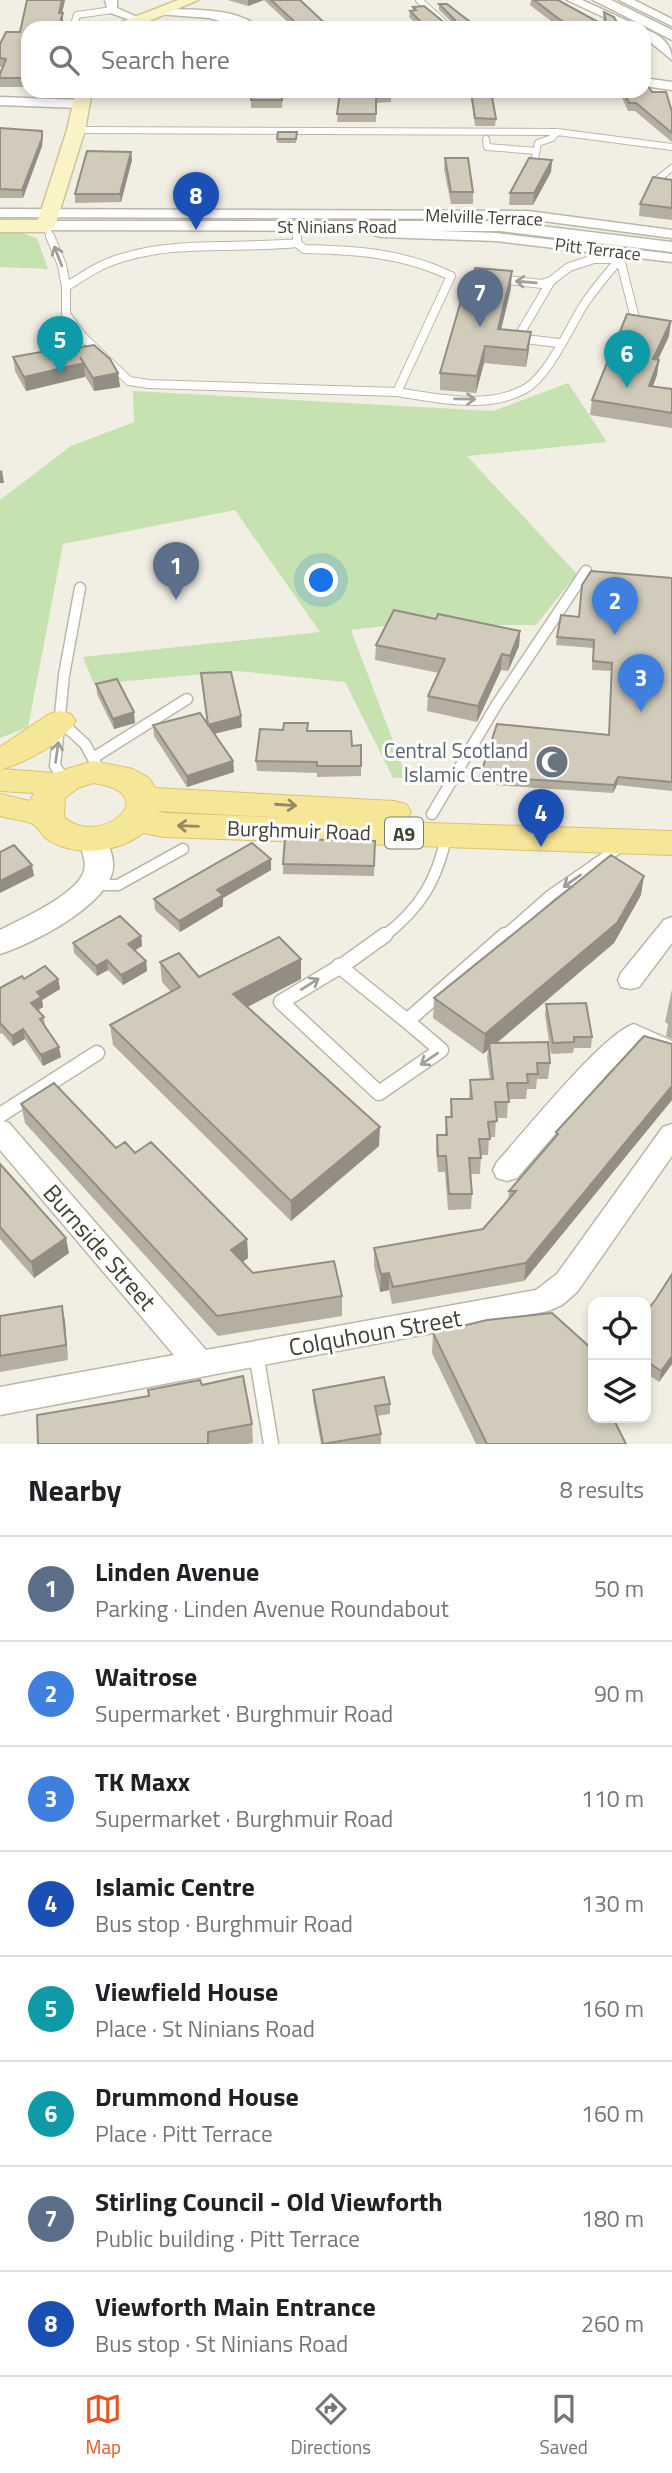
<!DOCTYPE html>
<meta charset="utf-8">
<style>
body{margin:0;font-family:"Titillium Web",sans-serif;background:#f6f6f6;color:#202124}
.controls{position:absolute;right:21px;bottom:21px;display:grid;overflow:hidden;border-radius:14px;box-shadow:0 4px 10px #0003}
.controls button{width:63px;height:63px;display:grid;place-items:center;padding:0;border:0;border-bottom:2px solid #e0e0e0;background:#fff;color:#202124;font:35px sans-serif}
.you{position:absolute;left:322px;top:581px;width:24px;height:24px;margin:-18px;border:5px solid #fff;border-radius:50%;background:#1a73e8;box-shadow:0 0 0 10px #1a73e833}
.badge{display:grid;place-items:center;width:46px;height:46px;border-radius:50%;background:#e95623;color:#fff;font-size:23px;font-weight:700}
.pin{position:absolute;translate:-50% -58px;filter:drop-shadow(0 2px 4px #0008)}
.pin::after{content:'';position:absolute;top:37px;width:24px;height:21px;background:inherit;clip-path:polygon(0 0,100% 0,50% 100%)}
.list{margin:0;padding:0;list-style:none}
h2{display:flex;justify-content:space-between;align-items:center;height:91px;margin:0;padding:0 28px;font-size:30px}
h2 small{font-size:23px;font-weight:400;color:#757577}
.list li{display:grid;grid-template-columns:46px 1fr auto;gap:21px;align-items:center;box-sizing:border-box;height:105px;padding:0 28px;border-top:2px solid #e0e0e0}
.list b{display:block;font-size:26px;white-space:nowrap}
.list p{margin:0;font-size:23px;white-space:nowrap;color:#757577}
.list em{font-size:23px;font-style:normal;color:#757577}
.icon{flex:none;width:38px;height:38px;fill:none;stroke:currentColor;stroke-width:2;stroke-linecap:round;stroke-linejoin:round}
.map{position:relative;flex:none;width:672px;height:1444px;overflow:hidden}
.search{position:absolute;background:#fff;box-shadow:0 4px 10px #0003;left:21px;right:21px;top:21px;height:77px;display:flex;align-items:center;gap:18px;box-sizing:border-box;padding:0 24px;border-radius:21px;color:#757577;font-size:26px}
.sheet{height:931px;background:#fff}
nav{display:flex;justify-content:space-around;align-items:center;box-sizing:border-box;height:98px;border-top:2px solid #e0e0e0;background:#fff;font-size:19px;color:#757577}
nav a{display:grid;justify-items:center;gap:4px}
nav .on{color:#e95623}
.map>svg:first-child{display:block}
.green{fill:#c6e2b0}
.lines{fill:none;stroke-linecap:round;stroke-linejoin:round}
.service-far3-casing{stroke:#bbb7a8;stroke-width:8}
.service-far2-casing{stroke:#bbb7a8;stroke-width:10}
.service-far1-casing{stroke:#bbb7a8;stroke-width:13}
.service-casing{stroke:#bbb7a8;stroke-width:17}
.minor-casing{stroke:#bbb7a8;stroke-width:3}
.tertiary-casing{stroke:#bbb7a8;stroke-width:3}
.secondary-casing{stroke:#cdc597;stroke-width:3}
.primary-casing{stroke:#dac46a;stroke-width:2}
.service-far3{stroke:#fff;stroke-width:6}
.service-far2{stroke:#fff;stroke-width:8}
.service-far1{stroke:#fff;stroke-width:10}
.service{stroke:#fff;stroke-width:14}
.minor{fill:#fff;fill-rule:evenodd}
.tertiary{fill:#fff;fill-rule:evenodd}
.secondary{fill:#faf3c5;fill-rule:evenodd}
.primary{fill:#f6e698;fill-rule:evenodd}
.wall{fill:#b4afa1}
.shaded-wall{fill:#928e83}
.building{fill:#d1cbbb;stroke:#928e83;stroke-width:2}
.oneway{stroke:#a09f9a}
.oneway2{stroke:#938a62}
.labels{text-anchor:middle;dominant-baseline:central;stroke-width:6;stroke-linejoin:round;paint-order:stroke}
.far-street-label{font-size:18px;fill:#423f35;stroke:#fff}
.shield{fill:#fff;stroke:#7b7972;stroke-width:2}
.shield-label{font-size:19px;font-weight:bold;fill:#423f35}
.worship-label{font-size:21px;fill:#5b616d;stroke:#fff;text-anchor:end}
.street-label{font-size:21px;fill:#423f35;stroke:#fff}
.near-street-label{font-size:24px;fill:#423f35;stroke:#fff}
</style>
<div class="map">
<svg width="672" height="1444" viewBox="0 0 672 1444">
<rect width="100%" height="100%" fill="#f1eee4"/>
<path class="green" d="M0,233h22l15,5 11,31 -48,-2z
M568,383l39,59 -140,14 110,118 -41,51h-143l-42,5 56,148h-14l-48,-96 -107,-11 -144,13 -11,-27 237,-25 -85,-122 -172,34 -35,183 -28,11v-238l71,-54 63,-24 -1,-31 360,20z"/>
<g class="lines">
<defs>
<path id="service-far3" d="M419,0l31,28
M73,28l4,-13 35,-5
M76,130l481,2 115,15
M486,139l1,8 50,4
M535,158l3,-15 14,-5 5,-6
M658,179l14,-11
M46,226l5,12
M296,226l1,12"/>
<path id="service-far2" d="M50,236l12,29 4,22
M297,236v7
M297,243l7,6c52,1 99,4 147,27l-54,116 -248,-8 -20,-3 -47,-45 -16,-22v-27c17,-11 33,-22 52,-28 57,-19 121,-10 179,-16z
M620,259l16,63
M551,281l-30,51 4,7 34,4
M397,392c39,6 90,18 128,-3 23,-13 44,-60 58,-83 11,-17 24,-32 37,-47h-26l-25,8 -18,14 -9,3 -43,-5"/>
<path id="service-far1" d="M60,721l25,23 11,20
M93,758l94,-59
M65,780l-10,-14 9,-91 16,-87
M432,814l65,-110 89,-133
M92,885h26l65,-36
M383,937c38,-29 54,-57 64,-103
M503,937l48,-42 72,-50"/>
<path id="service" d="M385,935l-39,28 -65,39 98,91 62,-43 -34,-29 98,-86
M339,966l68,55
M0,1115l97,-62
M256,1353l15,91"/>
<path id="minor" d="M105,0h12v8l27,12 -6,3 -30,-11z
M567,0h15l61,28h-16z
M619,0h15l38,19v7z
M161,9c30,1 75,-2 99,19h-15l-36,-10 -52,-4 -2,-2z
M644,29c15,5 28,14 28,31l-28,-23z
M644,78l28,4v8l-28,-4z
M0,97l81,3 6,4 -6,4 -81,-3z
M0,209l528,2 144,19v8l-144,-19 -528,-2z
M357,222l25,7 114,4 176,21v8l-176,-21 -115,-4 -29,-8 -2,-3z
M672,917v26l-33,44 -9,2 -9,-2 -3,-7 3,-7 43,-53z
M634,1024l38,17v21l-35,-15 -28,25 -92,106 -10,3 -10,-3 -4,-8 4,-8c27,-29 105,-128 137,-138z
M0,1120l9,3 197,227 330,-60 21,-16 106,-147 9,-3v32l-95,136 -15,13 -14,6 -548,104v-28l174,-32 -174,-205z"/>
<path id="tertiary" d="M593,0h18l61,30v10z
M46,221h454l172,21v10l-172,-21 -460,-1 -3,-4z
M92,829l10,3c6,10 12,24 11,36 -4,37 -81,76 -113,86v-24c21,-11 77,-35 84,-59 3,-10 -3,-22 -6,-32l4,-7z"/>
<path id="secondary" d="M178,0h20l-65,28h-22l3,-3z
M76,91h16l-7,39 -30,96 -9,6h-46v-12h38l29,-90z"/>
<path id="primary" d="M60,711l11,3 5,7c-15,23 -49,41 -74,48l52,4 39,-12 40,8 16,9 6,10 239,13 12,3 5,8 -5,8 -6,2 272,9v24l-508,-18 -21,-4c-24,20 -68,24 -95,7 -6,-4 -10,-13 -15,-16 -9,-4 -23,-5 -33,-8v-22l30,7 4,-8 -34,-2v-44l49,-33zM93,783c75,11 5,66 -29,34l1,-19 13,-10zM157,811l134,7 -127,-5z"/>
</defs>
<use href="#service-far3" class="service-far3-casing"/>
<use href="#service-far2" class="service-far2-casing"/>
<use href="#service-far1" class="service-far1-casing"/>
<use href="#service" class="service-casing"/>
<use href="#minor" class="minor-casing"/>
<use href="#tertiary" class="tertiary-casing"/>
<use href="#secondary" class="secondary-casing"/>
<use href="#primary" class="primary-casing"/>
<use href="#service-far3" class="service-far3"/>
<use href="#service-far2" class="service-far2"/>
<use href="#service-far1" class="service-far1"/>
<use href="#service" class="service"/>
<use href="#minor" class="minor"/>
<use href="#tertiary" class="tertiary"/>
<use href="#secondary" class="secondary"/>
<use href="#primary" class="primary"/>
</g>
<path class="wall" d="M27,0h38l-3,13 1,9 -2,6h-33v59h-28v-13l3,-7h-3v-23l20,-12z
M228,0h72l30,28h-36l-30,-28 -16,6z
M531,0h27l47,26 -2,-6 1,-8 16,16h-60l-30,-23z
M439,4l39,24h-57l-12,-11 1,-6 3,-1v-3l38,21 4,-3 -16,-15z
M283,91l-1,17h-31v-8z
M340,91h51v11l-15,1v19h-39z
M470,91h21l5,28 -1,7h-20z
M619,91l33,1 20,20v30l-37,-31h-7z
M0,128l43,12 -1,6 -19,52h-23z
M297,132l-1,11h-19v-4z
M131,152l1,8 -11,42 -46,1v-9z
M445,158l28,34v12h-22l-7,-35z
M552,160l-1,12 -18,33h-24l1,-12z
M672,180v40l-33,-4 1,-12z
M511,288l-10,42 28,19 -3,18 -42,-4 -8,30 -36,-3v-17z
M669,336l-11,24h1l-2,15 -4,11 19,3v39l-82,-13 2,-15z
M76,348l42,25 2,14 -26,4 -9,-15 -59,15 -11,-20 -2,-14z
M672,578v213l-55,-6 -4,8 -134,-9 1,-8 129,-41 2,-64 -19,-1 1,-22 -37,-3 1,-8 22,-20z
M436,619l84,12 -1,15 -11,25 -7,-1 -24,52 -50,-11 1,-15 11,-23 -64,-13 1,-15z
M201,673l41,54 -28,7 19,27 1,11 -47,15 -33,-51 -1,-11 54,-1z
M96,684l39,39 -21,6 -17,-35z
M308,731l44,15 9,-1v31l-44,1v-4l-60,-2 -1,-10z
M375,841l-1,35 -91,-2v-10z
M271,870l-48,28v8l-43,26 -25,-22 -1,-11z
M641,895l-27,48 -117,100 53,20 -2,16h-11l-1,10h-9l-1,10h-18l-1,19h-11l-1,19h-6l-1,18h-7l-1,19h-9l1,20 -1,15 -23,1 -3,-38h-7l-2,-21 1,-16h8l1,-18h4l1,-18h18l1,-19 20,-1 -3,-21 1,-8 -5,4 -50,-36 1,-20z
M141,936l1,10 -7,4 11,11 1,10 -24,14 -15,-15 -11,6 -23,-23 -1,-10z
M160,962l39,15 102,2 -54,28 132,139 -88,75 -178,-176 -3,-20 61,-33 -9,-10z
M24,979h34l2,10 -18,11 1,7 -5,3 6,7 1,9 16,31 -18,9 -18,-27 -12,7 -11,-13 -2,1v-46z
M672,989v50l-6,-3 2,-12 -3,-2z
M546,1004l46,33 -1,11h-17l-1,5 -22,1 -6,-39z
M672,1044v56l-148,181 -132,23 -3,-14 -9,2 -6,-26v-18l109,-19 25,-29 1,-9 46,-54 1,-5z
M21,1104l95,44 19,5 112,86 1,19 -6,4 11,11 89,23v20l-124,20 -193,-213z
M0,1164l69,89 -35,25 -34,-39z
M656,1299l16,65 -13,18 -13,-9v-61z
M62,1306l6,54 -68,12v-56z
M433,1333l160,85 33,26h-150l-44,-91z
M202,1385l50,39 1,19 -5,1h-210l110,-48z
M313,1390l77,14v10l-13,2 4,18v10h-60l-8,-44z"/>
<path class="shaded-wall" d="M62,0h3l-5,22 -1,-9z
M248,0h16l-16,6z
M63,13v9l-2,6h-3z
M42,131v15l-19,52 -1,-8z
M131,152l1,8 -11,42 -1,-8z
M552,160l-1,12 -18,33 1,-12z
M512,271l-1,17 -14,58 1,-17z
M671,321l-2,15 -18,38 2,-15z
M531,332l-2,17 -3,18 1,-17z
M485,346l-1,17 -8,30 1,-17z
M659,360l-2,15 -10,26 2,-15z
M84,363l1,14 -59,14 -2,-14z
M118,373l2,14 -26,4 -1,-13z
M2,470l2,13h-4v-12z
M520,631l-1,15 -11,25 2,-15z
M502,654l-1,16 -24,52 1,-16z
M134,712l1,11 -21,6 -1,-10z
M241,716l1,11 -33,8 -1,-10z
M233,761l1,11 -47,15v-11z
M618,777l-1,8 -4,8 1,-8z
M271,859v11l-48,28v8l-43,26 -1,-11 38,-31z
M32,865l2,11 -34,17v-12z
M644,876l-3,19 -27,48 -125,106v-6l-1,7 -5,4 2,-20z
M141,936l1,10 -13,8 -1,-10z
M301,959v20l-67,35 -1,-20z
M107,960l1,10 -11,6 -1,-10z
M146,961l1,10 -24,14 -2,-10z
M58,979l2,10 -18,11 1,7 -10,6 -2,-10 6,-11z
M23,1029l2,10 -12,7 -1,-10z
M59,1047l2,10 -18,9 -2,-11z
M672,1086v14l-148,181 2,-18z
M380,1127l-1,19 -88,75v-20z
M66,1238l3,15 -35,25 -3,-16z
M247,1239l1,19 -16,12 -1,-20z
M389,1273v17l-9,2 1,-18z
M62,1306l3,15 3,39 -2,-15z
M672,1356v8l-13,18 2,-11z"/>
<path class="building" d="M27,0h35l-3,13h4l-5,15h-30v50h-28v-4l6,-15 -6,-1v-14l6,-12h14z
M271,0h29l30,28h-36l1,-6z
M534,0h24l49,27 -3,-15 10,5 6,11h-49z
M439,4h8l31,24h-51l-17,-17 6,-1 -3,-3 11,-1 27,22 4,-3v-5z
M644,81l8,11h14l6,20v21l-36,-30h-7l-6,-12h21z
M252,91h30v9h-31z
M340,91h51v4h-15v19h-39z
M471,91h20l5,28 -21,-1z
M0,128l42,3v7l-20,52 -22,-1z
M278,132h19l-1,7h-19z
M87,151l44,1 -11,42h-45z
M445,158h23l5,34h-22z
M529,158l23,2 -18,33h-24z
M653,177l19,3v28l-32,-4z
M475,268l37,3 -14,58 33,3 -4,18 -42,-4 -8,30 -37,-3 29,-100h5z
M627,314l44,7 -18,38 6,1 -10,26 23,3v24l-80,-13z
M94,345l16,14 8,14 -25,5 -13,-21 4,6 -60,14 -11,-20 61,-11 2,2z
M591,571l81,7v204l-54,-5 -4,8 -134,-9 17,-52 112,11 3,-72 -19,-2 1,-21 -37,-3 4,-22 18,2 3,-32z
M394,610l42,9 2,-5 82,17 -10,25 -8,-2 -24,52 -50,-10 17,-37 -69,-14z
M231,672l10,44 -33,9 -7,-52z
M117,679l17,33 -21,7 -17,-35z
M200,713l33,48 -46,15 -34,-51z
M284,723h24l-1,8h44l1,15 9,-1v21h-44v-4l-61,-1 4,-32 23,1z
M285,839l90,2 -1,25 -91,-2z
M252,843l19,16 -54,31 6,5 -44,26 -25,-22z
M14,845l18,20 -32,16v-29z
M611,855l33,21 -27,47 -132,111 -51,-36z
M120,916l21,20 -13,8 18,17 -25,14 -14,-15 -11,6 -23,-23z
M279,937l22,22 -68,35 147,133 -89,74 -181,-176 70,-38 -20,-25 19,-9 20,24z
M45,966l13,13 -21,13 4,5 -10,6 13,14 -4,2 19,28 -18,8 -18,-26 -11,7 -12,-13v-35l22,-12 2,3z
M586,1003l6,34h-18v5l-21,1 -7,-39z
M644,1036l28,8v42l-146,177 -133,24 -4,-14 -8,1 -7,-26 109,-19 33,-38h-7l49,-57 -2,-2z
M548,1042l2,21h-13l1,11h-11l1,9h-21l2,19h-14l2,19 -9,1 2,17h-11l2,19h-12l3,36h-23l-3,-38h-8l-1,-21h10l-1,-18h6l-1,-18h21l-2,-19 23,-1 -4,-36z
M54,1083l62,65 9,-6 10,11 16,-11 96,97 -16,11 22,23 81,-12 8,35 -125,20 -196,-212z
M0,1164l66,74 -35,24 -31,-35z
M672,1274v82l-11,15 -15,-10v-49l10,-13z
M62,1306l4,39 -66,11v-40z
M552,1313l41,37v68h20l13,26h-139l-54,-111 54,-13z
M243,1376l9,48 -44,8v12h-170l-1,-29 112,-19 -1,-6 52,-10 2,5z
M384,1377l6,27 -15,2 6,28 -58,10 -10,-54z"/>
<defs><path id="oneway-shaft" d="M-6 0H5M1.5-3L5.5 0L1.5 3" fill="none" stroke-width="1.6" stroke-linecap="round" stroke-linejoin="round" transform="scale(1.75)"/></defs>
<g class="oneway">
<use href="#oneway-shaft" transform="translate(58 256) rotate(-111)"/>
<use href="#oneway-shaft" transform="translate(526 282) rotate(-175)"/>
<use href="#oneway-shaft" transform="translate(465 399) rotate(1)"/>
<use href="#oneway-shaft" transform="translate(57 752) rotate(-82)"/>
<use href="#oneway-shaft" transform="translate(572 881) rotate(145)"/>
<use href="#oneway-shaft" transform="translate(310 984) rotate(-32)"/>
<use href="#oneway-shaft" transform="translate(429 1059) rotate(146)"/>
</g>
<g class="oneway2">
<use href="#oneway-shaft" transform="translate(286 805) rotate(4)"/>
<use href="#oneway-shaft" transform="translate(188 826) rotate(-178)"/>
</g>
<defs>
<symbol id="mosque-disc" viewBox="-11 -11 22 22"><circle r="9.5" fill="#6b7280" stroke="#fff"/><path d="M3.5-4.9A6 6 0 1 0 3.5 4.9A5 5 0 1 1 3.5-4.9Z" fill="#fff"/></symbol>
</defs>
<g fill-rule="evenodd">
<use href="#mosque-disc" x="533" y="743" width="38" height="38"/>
</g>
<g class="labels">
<g class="far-street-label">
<text transform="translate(484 217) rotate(2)">Melville Terrace</text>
<text x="337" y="226">St Ninians Road</text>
<text transform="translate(598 249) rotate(7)">Pitt Terrace</text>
</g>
<rect class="shield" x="385" y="817.5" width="38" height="31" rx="5"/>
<g class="shield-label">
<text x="404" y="833">A9</text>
</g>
<g class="worship-label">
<text x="528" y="750">Central Scotland<tspan x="528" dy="24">Islamic Centre</tspan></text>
</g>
<g class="street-label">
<text transform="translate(299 830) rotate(2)">Burghmuir Road</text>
</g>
<g class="near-street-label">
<text transform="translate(100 1247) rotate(49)">Burnside Street</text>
<text transform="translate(375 1332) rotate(-10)">Colquhoun Street</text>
</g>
</g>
</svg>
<div class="controls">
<button><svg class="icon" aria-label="locate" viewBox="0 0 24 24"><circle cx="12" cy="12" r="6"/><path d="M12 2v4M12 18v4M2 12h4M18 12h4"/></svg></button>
<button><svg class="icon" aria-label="layers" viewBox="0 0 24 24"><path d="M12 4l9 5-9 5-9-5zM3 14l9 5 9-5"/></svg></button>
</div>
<div class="you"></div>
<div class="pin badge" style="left:176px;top:600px;background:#5c6f8a">1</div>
<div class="pin badge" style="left:615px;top:635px;background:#3f7fe0">2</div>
<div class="pin badge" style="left:641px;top:712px;background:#3f7fe0">3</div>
<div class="pin badge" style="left:541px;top:847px;background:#1a4fb4">4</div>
<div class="pin badge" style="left:60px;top:374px;background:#0f9aa8">5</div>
<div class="pin badge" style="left:627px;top:388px;background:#0f9aa8">6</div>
<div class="pin badge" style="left:480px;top:327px;background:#5c6f8a">7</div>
<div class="pin badge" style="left:196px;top:230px;background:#1a4fb4">8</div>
<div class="search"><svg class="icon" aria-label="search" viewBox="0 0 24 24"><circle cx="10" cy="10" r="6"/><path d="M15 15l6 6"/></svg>Search here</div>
</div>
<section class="sheet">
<h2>Nearby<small>8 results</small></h2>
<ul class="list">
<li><span class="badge" style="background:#5c6f8a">1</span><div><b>Linden Avenue</b><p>Parking · Linden Avenue Roundabout</p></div><em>50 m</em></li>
<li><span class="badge" style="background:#3f7fe0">2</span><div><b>Waitrose</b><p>Supermarket · Burghmuir Road</p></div><em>90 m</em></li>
<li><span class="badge" style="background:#3f7fe0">3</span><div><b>TK Maxx</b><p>Supermarket · Burghmuir Road</p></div><em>110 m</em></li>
<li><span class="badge" style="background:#1a4fb4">4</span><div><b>Islamic Centre</b><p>Bus stop · Burghmuir Road</p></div><em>130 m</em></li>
<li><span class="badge" style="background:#0f9aa8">5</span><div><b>Viewfield House</b><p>Place · St Ninians Road</p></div><em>160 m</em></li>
<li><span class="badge" style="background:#0f9aa8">6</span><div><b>Drummond House</b><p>Place · Pitt Terrace</p></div><em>160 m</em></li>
<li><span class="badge" style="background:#5c6f8a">7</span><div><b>Stirling Council - Old Viewforth</b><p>Public building · Pitt Terrace</p></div><em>180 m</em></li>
<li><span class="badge" style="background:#1a4fb4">8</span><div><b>Viewforth Main Entrance</b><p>Bus stop · St Ninians Road</p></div><em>260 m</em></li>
</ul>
</section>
<nav>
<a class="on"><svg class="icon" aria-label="map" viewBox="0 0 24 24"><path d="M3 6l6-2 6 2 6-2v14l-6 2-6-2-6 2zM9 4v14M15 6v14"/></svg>Map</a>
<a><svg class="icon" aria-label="directions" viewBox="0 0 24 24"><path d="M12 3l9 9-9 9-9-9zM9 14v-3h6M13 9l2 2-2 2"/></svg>Directions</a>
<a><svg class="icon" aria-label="saved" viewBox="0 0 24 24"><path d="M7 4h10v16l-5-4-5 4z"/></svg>Saved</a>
</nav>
